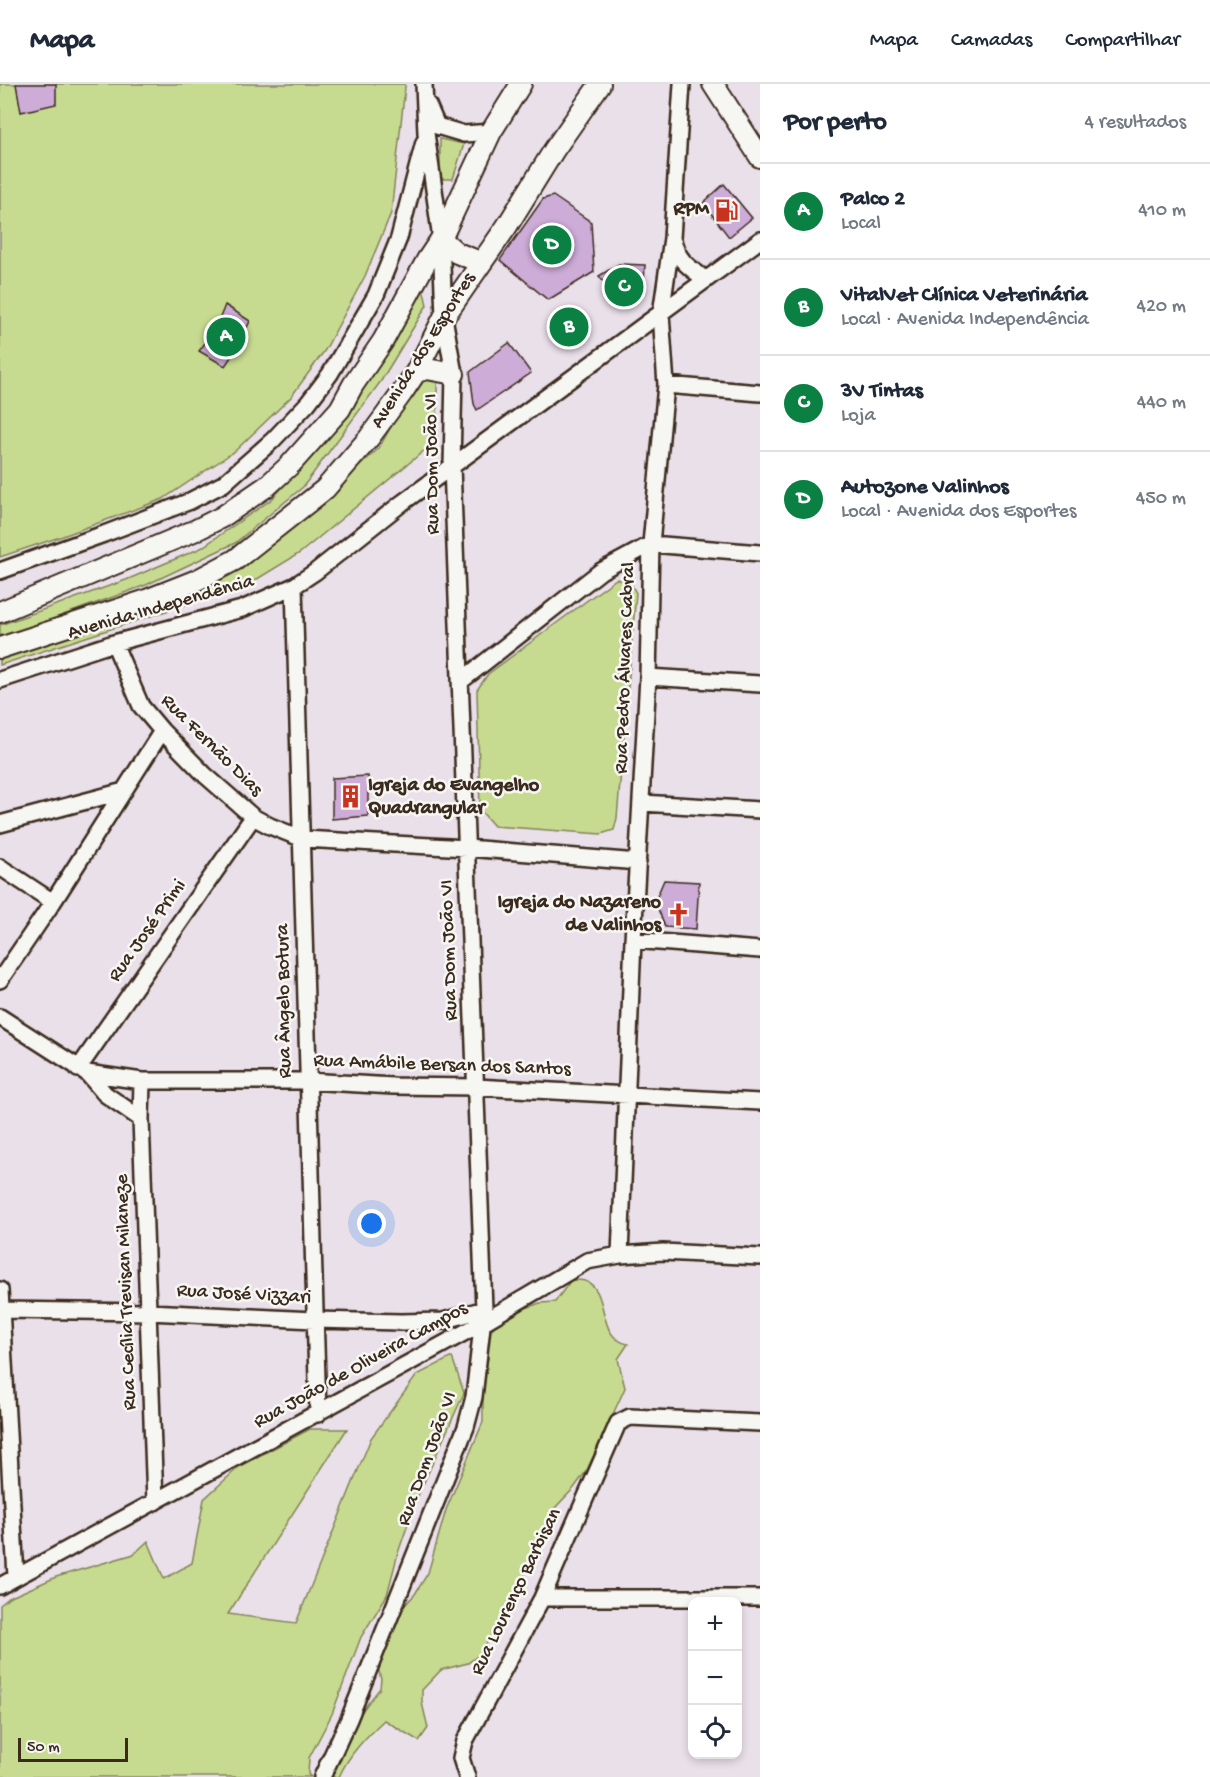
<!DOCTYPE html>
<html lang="pt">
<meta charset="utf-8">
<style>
body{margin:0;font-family:"Gochi Hand",sans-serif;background:#f6f6f7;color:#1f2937}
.controls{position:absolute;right:18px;bottom:18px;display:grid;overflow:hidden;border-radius:12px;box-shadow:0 3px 9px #0003}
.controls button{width:54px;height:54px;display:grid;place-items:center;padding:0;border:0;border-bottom:2px solid #e0e1e3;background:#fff;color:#1f2937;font:30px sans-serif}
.scale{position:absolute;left:18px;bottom:15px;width:110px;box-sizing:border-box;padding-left:6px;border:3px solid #3b2a1e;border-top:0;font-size:16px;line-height:21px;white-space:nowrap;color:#3b2a1e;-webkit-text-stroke:4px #f6f6f2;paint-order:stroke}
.you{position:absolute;left:372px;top:1140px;width:21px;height:21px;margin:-15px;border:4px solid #fff;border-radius:50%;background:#1a73e8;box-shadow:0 0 0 9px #1a73e833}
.badge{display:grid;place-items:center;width:39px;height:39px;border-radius:50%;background:#0b8043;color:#fff;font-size:20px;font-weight:700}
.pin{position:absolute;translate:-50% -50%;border:3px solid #fff;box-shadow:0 2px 6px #0006}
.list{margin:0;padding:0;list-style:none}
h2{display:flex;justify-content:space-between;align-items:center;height:78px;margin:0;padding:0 24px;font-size:26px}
h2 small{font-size:20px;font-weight:400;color:#747a83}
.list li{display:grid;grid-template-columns:39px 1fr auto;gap:18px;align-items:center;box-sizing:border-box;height:96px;padding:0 24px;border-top:2px solid #e0e1e3}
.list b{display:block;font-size:22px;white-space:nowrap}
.list p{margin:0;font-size:20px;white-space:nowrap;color:#747a83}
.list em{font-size:20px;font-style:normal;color:#747a83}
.icon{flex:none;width:33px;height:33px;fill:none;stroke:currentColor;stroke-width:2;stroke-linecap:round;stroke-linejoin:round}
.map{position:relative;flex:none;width:760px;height:1693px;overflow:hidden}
header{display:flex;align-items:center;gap:36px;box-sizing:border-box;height:84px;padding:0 30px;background:#fff;border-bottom:2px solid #e0e1e3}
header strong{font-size:28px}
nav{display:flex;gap:33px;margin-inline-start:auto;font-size:21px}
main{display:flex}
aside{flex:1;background:#fff}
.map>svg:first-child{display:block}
.green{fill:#c7db90;stroke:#818257;stroke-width:1.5}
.building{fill:#cdacd7;stroke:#3b2a1e;stroke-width:1.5}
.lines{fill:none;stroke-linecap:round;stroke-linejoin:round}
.minor-casing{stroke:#3b2a1e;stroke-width:20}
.major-casing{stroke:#3b2a1e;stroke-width:24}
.minor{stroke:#f6f6f2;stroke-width:15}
.major{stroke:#f6f6f2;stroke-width:20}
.labels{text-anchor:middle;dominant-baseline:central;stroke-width:5;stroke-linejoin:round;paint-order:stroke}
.poi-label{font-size:20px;font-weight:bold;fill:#3b2a1e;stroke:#f6f6f2;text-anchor:end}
.street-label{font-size:20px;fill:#3b2a1e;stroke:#f6f6f2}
</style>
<header>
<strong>Mapa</strong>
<nav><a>Mapa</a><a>Camadas</a><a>Compartilhar</a></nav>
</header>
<main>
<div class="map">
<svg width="760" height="1693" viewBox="0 0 760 1693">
<rect width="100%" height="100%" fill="#eae0ea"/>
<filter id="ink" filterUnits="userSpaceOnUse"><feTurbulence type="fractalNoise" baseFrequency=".0167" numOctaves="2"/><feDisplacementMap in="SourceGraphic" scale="12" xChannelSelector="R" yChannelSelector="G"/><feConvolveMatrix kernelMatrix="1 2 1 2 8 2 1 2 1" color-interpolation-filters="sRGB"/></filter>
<g filter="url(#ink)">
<path class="green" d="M0,0h405v3l-14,126 -26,63 -40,74 -34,47 -56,54 -72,48 -100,37 -63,21z
M440,55l24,5 -11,35h-13z
M422,199l5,22 -46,76 -78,106 -68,56 -89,42 -146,53v-13l126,-45 75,-32 71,-49 61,-67 39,-57z
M418,294h19v62l-137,113 -51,31 -249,81v-10l196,-65 140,-102 43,-40z
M616,495l14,3 6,11 -19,225 -3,12 -13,4 -107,-8 -14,-16 -3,-120 11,-16z
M571,1196c4,0 10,0 14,1 26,9 10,57 43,63l-10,15 7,29 -6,13 -32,69 -13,18 -21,22 -15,40 -57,103 -13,10 -27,7 -19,20v13l6,25 -9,13 -35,-21c-18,17 -35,34 -45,57h-11l13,-17 17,-44 22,-28 1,-9 -7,-26 14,-29 27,-30 13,-21 18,-63 37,-88v-41l5,-23v-25l16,-17 36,-13 15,-1z
M452,1273l12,36 -47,105 -19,55 -11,42 -26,42 -29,77 -23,44 -1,16 3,3h-311v-172l9,-7 47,-21 78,-23 14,-13 16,38 28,-16 12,-64 36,-33 70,-37h37l-119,185 68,9 75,-185 46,-63z"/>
<path class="building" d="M16,0h40v20l-35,8z
M724,100l28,34 -23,19 -26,-34z
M553,112l38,26 3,50 -46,28 -48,-40 43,-61z
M619,180l26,1 -1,17 -20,27 -25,-33z
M225,221l25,16 -11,24 -14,21 -26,-15 16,-21z
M566,225l20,27 -14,10 -20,-27z
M509,259l22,30 -54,37 -3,-6 -4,-32z
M368,692v40l-36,3v-41z
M664,796l35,2 -3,47 -31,-2 -10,-26z"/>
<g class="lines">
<defs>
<path id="minor" d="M428,21l9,21 27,8 27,-2
M673,157c6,21 16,26 33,39
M666,301l94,8
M0,487l104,-37 84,-32 35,-18 50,-44 35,-37 22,-29 46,-79 23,-57 25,-96
M294,502c10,276 14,552 24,828
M114,559l27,63 21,25 43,44 48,42 17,9 33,13 164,9 171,14
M648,593l112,7
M0,596l114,-37 128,-34 52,-23 21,-14 87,-69 358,-263
M461,597l140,-110 50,-27 109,9
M642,719l118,7
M0,740l124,-33
M0,783l53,35
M633,856l127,10
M0,896l53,-78 109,-171
M0,933l87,56 55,8h165l86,5 83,1 284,15
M78,985l175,-252
M87,989l18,21 36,25
M142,997l-1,38 14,383
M620,1171l13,-315 15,-263 3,-133 15,-159 -5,-71 11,-76 10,-154
M0,1206l16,287
M1,1226l148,2 165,8 87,2 42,-1 41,-12
M0,1502l482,-263 105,-62 33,-6 43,-3 97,5
M542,1514h218
M322,1693l27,-58 117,-292 8,-30 10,-88 -32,-843 2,-92 -10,-57 -3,-78 -15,-106 -2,-49
M467,1693l-6,-19 4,-17 77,-143 76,-175 12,-6 130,6"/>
<path id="major" d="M713,0l47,73
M441,155l16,14 23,9
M416,288l11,-3 27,5
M0,528l196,-82 26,-13 45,-31 23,-21 50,-56 13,-24 30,-44 44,-81 14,-21 50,-107 30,-48
M0,564l144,-47 53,-21 38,-20 90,-71 44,-51 33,-45 14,-21 28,-55 63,-91 47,-76 46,-66"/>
</defs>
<use href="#minor" class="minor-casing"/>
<use href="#major" class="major-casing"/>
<use href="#minor" class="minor"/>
<use href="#major" class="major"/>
</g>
</g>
<defs>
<symbol id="fuel-bare" viewBox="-9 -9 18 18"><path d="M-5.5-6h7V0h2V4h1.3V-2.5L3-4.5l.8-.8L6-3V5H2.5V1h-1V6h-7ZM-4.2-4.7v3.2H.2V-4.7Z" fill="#c8321e" stroke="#f6f6f2" stroke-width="2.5" paint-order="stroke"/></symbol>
<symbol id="building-bare" viewBox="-9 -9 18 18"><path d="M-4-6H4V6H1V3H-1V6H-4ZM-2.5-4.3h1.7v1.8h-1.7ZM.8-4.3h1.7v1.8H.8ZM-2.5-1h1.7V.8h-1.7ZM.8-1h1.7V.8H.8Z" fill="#c8321e" stroke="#f6f6f2" stroke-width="2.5" paint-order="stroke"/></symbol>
<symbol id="church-bare" viewBox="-9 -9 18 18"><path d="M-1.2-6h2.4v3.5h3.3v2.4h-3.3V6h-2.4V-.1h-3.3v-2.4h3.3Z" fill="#c8321e" stroke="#f6f6f2" stroke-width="2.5" paint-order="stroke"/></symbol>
</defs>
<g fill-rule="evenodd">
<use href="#fuel-bare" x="710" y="110" width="33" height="33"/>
<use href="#building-bare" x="334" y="696" width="33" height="33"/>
<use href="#church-bare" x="662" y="814" width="33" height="33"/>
</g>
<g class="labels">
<g class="poi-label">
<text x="709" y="126">RPM</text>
<text x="368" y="702" text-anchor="start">Igreja do Evangelho<tspan x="368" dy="23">Quadrangular</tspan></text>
<text x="661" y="819">Igreja do Nazareno<tspan x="661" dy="23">de Valinhos</tspan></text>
</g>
<g class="street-label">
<text transform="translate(424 267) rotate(-58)">Avenida dos Esportes</text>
<text transform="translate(433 380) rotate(-91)">Rua Dom João VI</text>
<text transform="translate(161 524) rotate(-16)">Avenida Independência</text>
<text transform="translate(626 584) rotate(-88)">Rua Pedro Álvares Cabral</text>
<text transform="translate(211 662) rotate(45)">Rua Fernão Dias</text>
<text transform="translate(148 847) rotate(-55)">Rua José Primi</text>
<text transform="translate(450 866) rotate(-92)">Rua Dom João VI</text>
<text transform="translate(285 917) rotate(-91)">Rua Ângelo Botura</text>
<text transform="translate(442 982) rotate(2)">Rua Amábile Bersan dos Santos</text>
<text transform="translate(127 1208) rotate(-92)">Rua Cecília Trevisan Milaneze</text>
<text transform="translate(244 1211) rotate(3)">Rua José Vizzari</text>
<text transform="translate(361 1282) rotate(-29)">Rua João de Oliveira Campos</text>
<text transform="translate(428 1375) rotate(-70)">Rua Dom João VI</text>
<text transform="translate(517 1508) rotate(-64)">Rua Lourenço Barbisan</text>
</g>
</g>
</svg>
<div class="controls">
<button>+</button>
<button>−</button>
<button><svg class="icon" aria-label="locate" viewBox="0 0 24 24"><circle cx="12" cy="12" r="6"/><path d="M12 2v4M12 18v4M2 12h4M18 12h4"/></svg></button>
</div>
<div class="scale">50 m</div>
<div class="you"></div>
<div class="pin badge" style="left:226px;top:253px">A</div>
<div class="pin badge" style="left:569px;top:243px">B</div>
<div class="pin badge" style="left:624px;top:203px">C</div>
<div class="pin badge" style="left:552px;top:161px">D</div>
</div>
<aside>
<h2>Por perto<small>4 resultados</small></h2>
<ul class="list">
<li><span class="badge">A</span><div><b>Palco 2</b><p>Local</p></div><em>410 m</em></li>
<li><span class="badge">B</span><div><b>VitalVet Clínica Veterinária</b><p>Local · Avenida Independência</p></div><em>420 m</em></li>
<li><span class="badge">C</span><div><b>3V Tintas</b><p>Loja</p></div><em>440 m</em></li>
<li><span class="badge">D</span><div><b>Autozone Valinhos</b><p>Local · Avenida dos Esportes</p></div><em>450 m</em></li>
</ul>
</aside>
</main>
